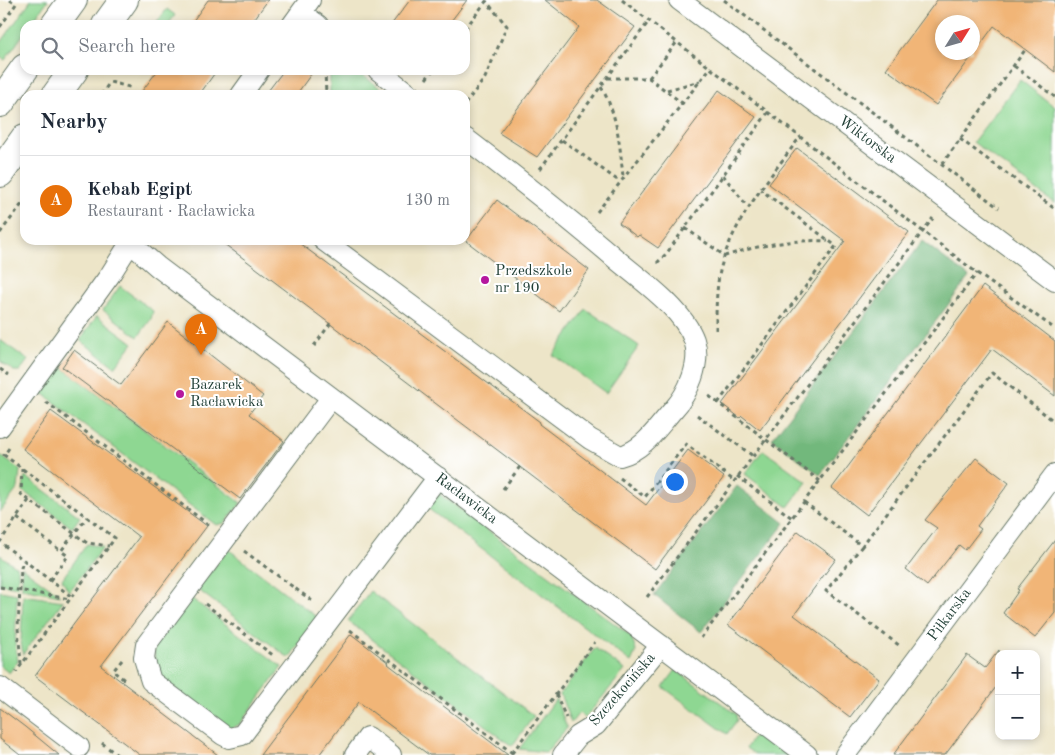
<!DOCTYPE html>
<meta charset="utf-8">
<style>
body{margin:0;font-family:"Old Standard TT",serif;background:#f2f2f3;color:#1f2937}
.controls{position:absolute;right:15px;bottom:15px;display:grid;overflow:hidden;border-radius:10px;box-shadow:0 2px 8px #0003}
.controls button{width:45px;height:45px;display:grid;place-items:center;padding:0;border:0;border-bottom:1px solid #e0e1e3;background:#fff;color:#1f2937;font:25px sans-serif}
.compass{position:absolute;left:935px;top:15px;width:45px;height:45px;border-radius:50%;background:#fff;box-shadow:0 2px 8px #0003;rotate:53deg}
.you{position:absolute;left:674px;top:481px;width:18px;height:18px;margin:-12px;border:4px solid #fff;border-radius:50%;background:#1a73e8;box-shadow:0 0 0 8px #1a73e833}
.badge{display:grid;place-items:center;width:32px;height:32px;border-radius:50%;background:#b5179e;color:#fff;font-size:16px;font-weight:700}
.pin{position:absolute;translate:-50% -41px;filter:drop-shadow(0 1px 2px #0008)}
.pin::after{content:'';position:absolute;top:26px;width:18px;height:15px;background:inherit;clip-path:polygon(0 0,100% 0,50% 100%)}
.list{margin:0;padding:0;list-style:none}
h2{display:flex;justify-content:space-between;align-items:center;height:65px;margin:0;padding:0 20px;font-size:21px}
h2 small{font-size:16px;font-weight:400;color:#747a83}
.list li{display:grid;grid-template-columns:32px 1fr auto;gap:15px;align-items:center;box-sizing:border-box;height:90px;padding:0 20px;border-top:1px solid #e0e1e3}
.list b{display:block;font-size:19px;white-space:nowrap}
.list p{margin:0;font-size:16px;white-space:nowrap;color:#747a83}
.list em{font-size:16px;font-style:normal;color:#747a83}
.icon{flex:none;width:28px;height:28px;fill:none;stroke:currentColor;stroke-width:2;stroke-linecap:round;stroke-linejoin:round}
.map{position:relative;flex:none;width:1055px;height:755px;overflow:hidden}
.search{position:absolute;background:#fff;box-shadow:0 2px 8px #0003;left:20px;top:20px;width:450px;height:55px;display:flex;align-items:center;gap:12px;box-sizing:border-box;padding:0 18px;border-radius:15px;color:#747a83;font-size:19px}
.panel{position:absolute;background:#fff;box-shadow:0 2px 8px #0003;left:20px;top:90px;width:450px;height:155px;border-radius:15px}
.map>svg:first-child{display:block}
.green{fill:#8ed792;stroke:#568a63}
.forest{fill:#72b87c;stroke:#487a58}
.building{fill:#f1b577;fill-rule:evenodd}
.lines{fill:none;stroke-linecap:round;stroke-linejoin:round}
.street-casing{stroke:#677868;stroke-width:22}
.secondary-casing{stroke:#677868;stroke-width:30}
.path{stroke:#677868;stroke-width:3;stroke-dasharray:4 4;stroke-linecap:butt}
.street{stroke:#fff;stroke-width:20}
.secondary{stroke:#fff;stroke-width:28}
.poi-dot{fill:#b5179e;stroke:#fff;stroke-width:2}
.labels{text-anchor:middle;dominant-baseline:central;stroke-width:4;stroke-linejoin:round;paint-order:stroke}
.street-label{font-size:15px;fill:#1f3d34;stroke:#fff}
.poi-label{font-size:15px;fill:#1f3d34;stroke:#fff;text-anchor:start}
</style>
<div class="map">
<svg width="1055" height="755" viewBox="0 0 1055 755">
<rect width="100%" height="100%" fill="#fff"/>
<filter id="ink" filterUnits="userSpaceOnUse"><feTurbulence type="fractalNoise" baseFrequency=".02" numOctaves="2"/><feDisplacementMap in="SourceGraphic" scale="10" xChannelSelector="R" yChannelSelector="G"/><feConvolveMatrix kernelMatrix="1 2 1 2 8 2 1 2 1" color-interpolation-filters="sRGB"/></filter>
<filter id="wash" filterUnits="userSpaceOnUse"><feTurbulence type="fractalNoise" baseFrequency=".0096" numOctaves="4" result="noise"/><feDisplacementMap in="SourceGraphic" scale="20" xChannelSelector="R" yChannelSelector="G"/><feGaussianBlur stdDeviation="1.12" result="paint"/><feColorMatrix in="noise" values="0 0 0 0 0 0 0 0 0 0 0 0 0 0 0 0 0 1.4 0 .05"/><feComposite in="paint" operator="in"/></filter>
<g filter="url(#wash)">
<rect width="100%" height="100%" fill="#ede5c8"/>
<path class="green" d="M31,0h17l-18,25h-5v7l-20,28 -5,-3v-13z
M167,9l8,6 -7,10h-13z
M330,70h25l35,25h-60z
M1020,80l35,27v97l-82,-62z
M120,286l33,25 -2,8 -13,18 -35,-27z
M586,309l53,37 -33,47 -53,-38z
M97,316l36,27 -18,24 -35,-27z
M0,340l28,20 -8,11h-6l-14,-10z
M60,366l181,137 -16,20 -9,2 -175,-133z
M763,450l44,32 -19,25 -43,-33z
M0,455l20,15 -2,18 -18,24z
M25,476l55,41 -8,11 -49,-37z
M439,494l192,142 5,15 -5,11 -205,-155 8,-10z
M87,544l16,3 -34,45 -7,-13z
M228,549l90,69 -29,40 -92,-69z
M0,555l18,13v19l-18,-3z
M22,567l38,28 -38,-7z
M0,591l17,3 -2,50 3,17 -9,12 -9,-7z
M370,591l164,125 -22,30 -164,-125z
M23,595l40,6 -40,53 -2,-12z
M191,598l91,69 -42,57 -10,5 -66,-48 -8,-12 -2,-22z
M595,648l30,22 -40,48 -6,-5 -8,10 -11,-29z
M676,670l60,44 1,6 -10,14 -64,-47z
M556,699l11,29 -21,24 -27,-3z
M761,735l28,20h-33l-10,-7 8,-12z"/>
<path class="forest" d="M922,241l47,36 -149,198 -48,-36z
M737,486l48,37 -84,109 -47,-37z"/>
<g id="blocks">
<path class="building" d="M208,0h60l-18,25h-60z
M410,0h57l-19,25h-57z
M545,0h52l38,27 -98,130 -38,-24 80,-106z
M937,0h118v72l-61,-46 -58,79 -50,-36zM942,22h30v30h-30z
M158,70h59l-18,25h-60z
M284,70h30l-18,25h-31z
M719,90l37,27 -98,131 -19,-13 -2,2 -18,-14z
M797,148l112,84 -149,198 -18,-14 -2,2 -18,-14 123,-163 -76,-57z
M497,200l92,70 -30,41 -93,-70z
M219,240h76l245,182 -1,2 107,81 42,-55 36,27 -69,92z
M983,286l72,55v55l-63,-47 -125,166 -35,-27z
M168,322l95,74 -14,18 35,27 -44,58 -178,-132 12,-17 47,35z
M51,411l156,115 -106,140 117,89h-78l-105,-79 104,-139 -116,-88z
M976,458l33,25 -32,43 4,3 -16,21 -6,-5 -32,41 -21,-17 31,-41 -12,-8z
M798,531l38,28 -42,56 85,64 -29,38 -122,-92z
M1055,540v73l-20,25 -32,-25 16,-23 -2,-1z
M351,634l38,29 -1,1 120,91h-79l-70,-53 -40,53h-59z
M999,650v33l-54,72h-52l74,-100 18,13z
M0,708l25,19 34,28h-39l-20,-16z"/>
</g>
</g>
<g filter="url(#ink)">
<use href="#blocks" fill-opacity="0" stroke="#677868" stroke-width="1"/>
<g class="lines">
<defs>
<path id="street" d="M679,0l376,281
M301,13l17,12
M292,25l18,-25
M378,70l32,25
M241,95l18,-25
M127,240l31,27 649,488
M323,240l267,199 30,17c23,-5 38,-29 53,-46 15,-16 29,-47 21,-70 -11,-31 -53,-60 -78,-81 -49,-42 -100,-82 -151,-121
M331,398l-185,247 -2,13 7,23 72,54 6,3 13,-3 196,-258
M0,427l110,-152 22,-35
M0,687l79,60
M355,755l13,-18 23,18
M563,755l15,-19 18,-11 65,-80
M845,755l210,-281"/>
<path id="secondary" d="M55,25l18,-25
M106,25l18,-25
M56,95l18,-25
M0,103l25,-35
M0,173l25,-35"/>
</defs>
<use href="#street" class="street-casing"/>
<use href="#secondary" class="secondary-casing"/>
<path class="path" d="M622,0l355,273 78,56
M724,0l275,208
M0,27l16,-23 -6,-4
M465,29l22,-29
M1014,66l41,31
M325,70l1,25
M608,78h41l33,25
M649,78l28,-36
M426,79l7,-9
M601,87c17,28 19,59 22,90
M667,90l33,-9
M101,95l9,-13 23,6
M465,104l20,-26 22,-52 -21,-25
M960,139l95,70
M562,140l58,42
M942,164l83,-114
M540,169l109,-148
M723,175l25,32
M597,212l114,-145
M685,228l40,28c34,-11 67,-17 103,-15
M0,233l22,-29
M657,263l10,-10 102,-142
M716,330c0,-18 0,-36 3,-54 9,-50 52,-100 81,-139
M314,346l18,-25
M0,369l9,6
M709,396l111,85
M46,402l163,123
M718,403l118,-157 -75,-56
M697,415l56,41
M9,448l-5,7 111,83 -99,134
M22,468l-1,26 66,49 22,3
M737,476l55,42
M620,478l25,19 41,-53 47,36
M503,489l19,-25
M29,500l-29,42 72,55
M804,502l58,44 130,-173 63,49
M17,518l44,33
M862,546l-36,45 74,55
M244,551l71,52
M50,580l18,-24 -7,-5 26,-34
M0,587l70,12
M647,597l286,-379
M205,604l69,52
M350,630l165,125
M701,638l276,-365
M122,660l-9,11 14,11
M21,664l-3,-36 3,-60 2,-8
M556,694l10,24
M102,743l15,12
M512,753l83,-111"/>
<use href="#street" class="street"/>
<use href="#secondary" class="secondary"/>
</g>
</g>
<g class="poi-dot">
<circle cx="485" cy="280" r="5"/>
<circle cx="180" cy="394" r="5"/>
</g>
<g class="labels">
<g class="street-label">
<text transform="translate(867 140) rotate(37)">Wiktorska</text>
<text transform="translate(466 499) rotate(37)">Racławicka</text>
<text transform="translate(950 615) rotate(-53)">Piłkarska</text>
<text transform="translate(623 690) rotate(-49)">Szczekocińska</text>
</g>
<g class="poi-label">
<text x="495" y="271">Przedszkole<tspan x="495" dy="17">nr 190</tspan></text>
<text x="190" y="385">Bazarek<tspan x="190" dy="17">Racławicka</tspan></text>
</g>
</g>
</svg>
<div class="controls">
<button>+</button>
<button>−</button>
</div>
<svg class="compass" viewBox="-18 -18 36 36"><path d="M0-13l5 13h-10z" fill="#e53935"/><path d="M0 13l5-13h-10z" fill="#747a83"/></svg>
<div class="you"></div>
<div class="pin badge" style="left:201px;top:355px;background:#e8710a">A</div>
<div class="search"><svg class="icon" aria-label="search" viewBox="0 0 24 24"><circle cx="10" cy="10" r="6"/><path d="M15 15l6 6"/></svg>Search here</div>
<section class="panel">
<h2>Nearby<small></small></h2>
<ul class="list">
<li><span class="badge" style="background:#e8710a">A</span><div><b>Kebab Egipt</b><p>Restaurant · Racławicka</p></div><em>130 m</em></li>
</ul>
</section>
</div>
